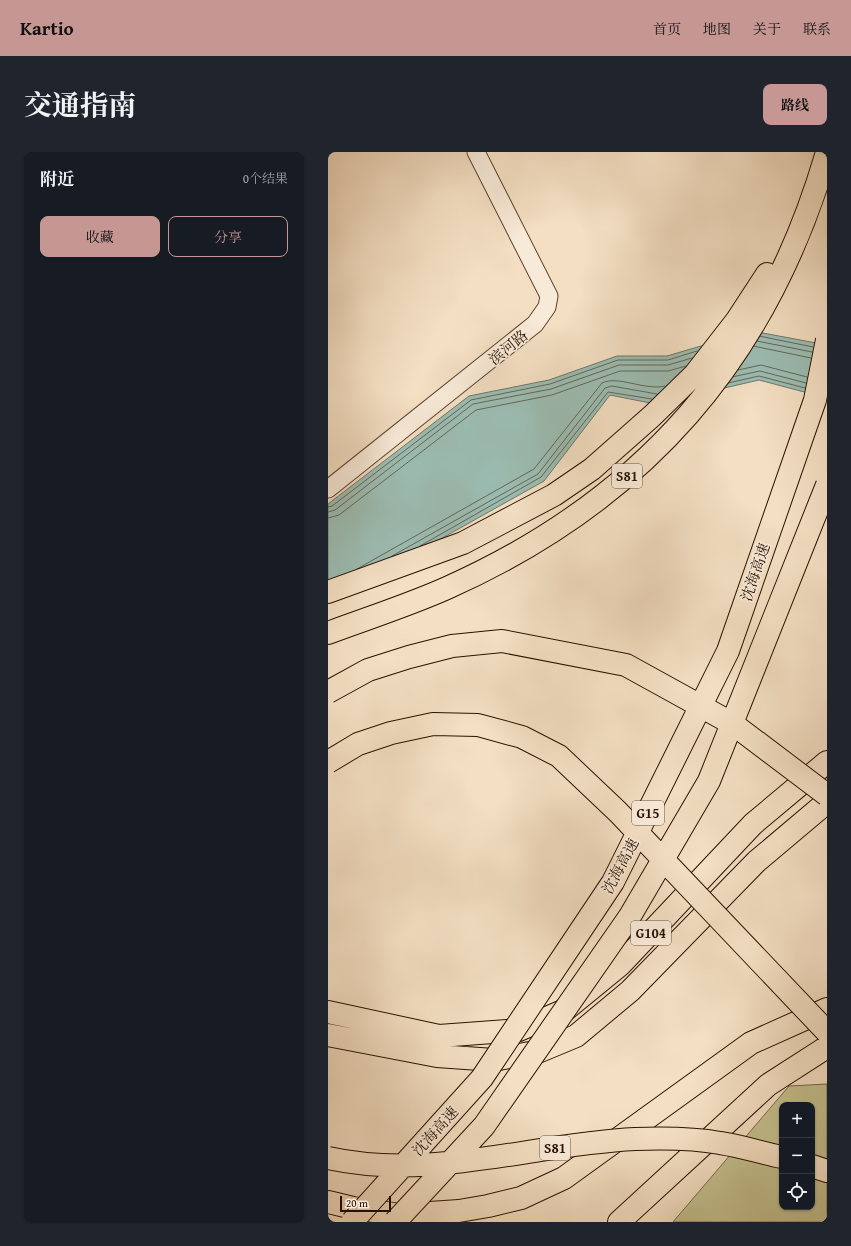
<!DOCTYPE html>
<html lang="zh">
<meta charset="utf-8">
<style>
body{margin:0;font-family:"Gentium Book Plus","Noto Serif SC",serif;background:#20242c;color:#f1f3f6}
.controls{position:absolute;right:12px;bottom:12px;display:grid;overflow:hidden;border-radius:8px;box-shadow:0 1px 3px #0004}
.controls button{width:36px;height:36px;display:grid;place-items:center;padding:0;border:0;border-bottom:1px solid #363941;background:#171b24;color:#f1f3f6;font:20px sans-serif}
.scale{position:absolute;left:12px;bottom:10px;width:51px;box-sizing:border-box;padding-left:4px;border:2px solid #291100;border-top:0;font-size:11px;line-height:14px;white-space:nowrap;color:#291100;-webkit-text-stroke:3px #f8ead8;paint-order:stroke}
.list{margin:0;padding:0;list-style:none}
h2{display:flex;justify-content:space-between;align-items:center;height:52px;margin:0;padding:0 16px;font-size:17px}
h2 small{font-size:13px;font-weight:400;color:#9ea1a6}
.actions{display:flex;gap:8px;padding:12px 16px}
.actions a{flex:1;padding:9px 0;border:1px solid #c59692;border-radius:8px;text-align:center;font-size:14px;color:#c59692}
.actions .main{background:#c59692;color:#111}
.icon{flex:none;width:22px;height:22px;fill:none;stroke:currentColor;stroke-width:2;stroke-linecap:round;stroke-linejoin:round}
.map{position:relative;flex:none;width:499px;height:1070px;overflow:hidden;border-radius:8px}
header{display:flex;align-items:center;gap:24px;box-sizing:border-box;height:56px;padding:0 20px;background:#c59692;color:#111}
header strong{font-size:19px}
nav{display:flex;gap:22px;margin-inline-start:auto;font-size:14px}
.intro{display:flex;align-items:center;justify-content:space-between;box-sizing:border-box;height:96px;padding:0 24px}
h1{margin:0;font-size:28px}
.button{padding:10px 18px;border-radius:8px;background:#c59692;color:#111;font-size:14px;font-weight:700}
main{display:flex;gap:24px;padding:0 24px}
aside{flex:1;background:#171b24;border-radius:8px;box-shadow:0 1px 3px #0004}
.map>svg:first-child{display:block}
.green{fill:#c4bf8e;stroke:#766847;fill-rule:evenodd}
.water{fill:#9cbdb3;stroke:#6e786b}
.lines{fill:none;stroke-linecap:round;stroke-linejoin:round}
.shore{stroke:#62675a;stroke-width:1}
.minor-casing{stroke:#5c4431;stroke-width:19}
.highway-casing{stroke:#291100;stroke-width:24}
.minor{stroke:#f8ead8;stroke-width:17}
.highway{stroke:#f4dfc3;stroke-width:22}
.highway-bridge-casing{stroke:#291100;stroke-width:24;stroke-linecap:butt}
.highway-bridge{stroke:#f4dfc3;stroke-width:22}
.labels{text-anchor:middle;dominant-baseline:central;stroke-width:3.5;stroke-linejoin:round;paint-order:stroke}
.shield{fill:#f8ead8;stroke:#675241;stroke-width:1}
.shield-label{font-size:14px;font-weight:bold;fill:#291100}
.street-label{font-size:15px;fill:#291100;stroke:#f8ead8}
</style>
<header>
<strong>Kartio</strong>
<nav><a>首页</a><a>地图</a><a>关于</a><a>联系</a></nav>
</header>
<div class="intro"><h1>交通指南</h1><a class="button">路线</a></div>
<main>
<aside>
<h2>附近<small>0个结果</small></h2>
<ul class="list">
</ul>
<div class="actions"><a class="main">收藏</a><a>分享</a></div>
</aside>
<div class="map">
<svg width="499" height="1070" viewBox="0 0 499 1070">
<rect width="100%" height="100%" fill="#f4dfc3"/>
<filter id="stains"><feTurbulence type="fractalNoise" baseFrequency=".005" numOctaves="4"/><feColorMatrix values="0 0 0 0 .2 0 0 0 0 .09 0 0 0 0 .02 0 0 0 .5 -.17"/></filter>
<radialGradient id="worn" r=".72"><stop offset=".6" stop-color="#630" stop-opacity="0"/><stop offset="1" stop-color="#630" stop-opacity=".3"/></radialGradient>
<path class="green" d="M499,932v138h-154l116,-136zM454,953h30v102h-30z"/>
<path class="water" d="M424,179l75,14v53l-68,-18 -104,24 -45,-9 -66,86 -216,121v-98l141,-108 80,-16 68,-24h50z"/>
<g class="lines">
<path class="shore" d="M431,184l54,11
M429,189l55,11
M425,194l58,12
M410,218l23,-5 46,12
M404,225l28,-6 46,12
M400,231l31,-7 46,12
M0,355l4,-1 139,-106 79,-16 68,-24h50l29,-9
M0,360l7,-2 138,-106 78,-15 68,-24h49l24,-7
M0,366l11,-3 137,-105 76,-15 68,-24h48l18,-5
M92,394l121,-69 67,-85 44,7
M64,404l146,-82 67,-86 7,-2 45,8
M29,417l177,-100 68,-86c16,-8 43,8 63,3"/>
<defs>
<path id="minor" d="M0,337l207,-165 12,-17 2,-11 -73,-144"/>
<path id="highway" d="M0,440l135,-49 91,-48 38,-26 60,-53 43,-42 42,-54 30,-46
M0,481c40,-15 81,-28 119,-45 197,-88 320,-229 380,-436
M0,860l111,24 80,-6 46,-20 55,-45 133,-141 74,-62
M0,883l109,21 57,4 46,-9 36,-15 54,-45 127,-130 70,-59
M484,1014l15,5
M0,1050l25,6 47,7 59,-4 29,-5 33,-8 43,-20 187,-135 76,-34
M291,1070l149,-137 59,-38"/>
</defs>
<use href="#minor" class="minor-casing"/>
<use href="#highway" class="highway-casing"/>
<use href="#minor" class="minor"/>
<use href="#highway" class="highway"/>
<defs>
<path id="highway-bridge" d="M0,540l40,-22 41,-13 43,-11 50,-5 124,24 107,59 94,71
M0,610l30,-18 33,-11 42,-9 45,1 44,12 37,19 59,56 209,220
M0,1006c104,23 203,-14 307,-19 28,-1 58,-1 85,4 21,3 42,10 62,14
M24,1070l130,-144 131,-196 115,-231 87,-251 12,-60
M67,1070l89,-96 146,-210 79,-135 118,-296"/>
</defs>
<use href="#highway-bridge" class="highway-bridge-casing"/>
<use href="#highway-bridge" class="highway-bridge"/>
</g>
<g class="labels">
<g class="shield">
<rect x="284" y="312" width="30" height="24" rx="3"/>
<rect x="304" y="649" width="32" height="24" rx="3"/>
<rect x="303" y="769" width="40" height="24" rx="3"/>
<rect x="212" y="984" width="30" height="24" rx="3"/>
</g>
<g class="shield-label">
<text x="299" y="324">S81</text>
<text x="320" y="661">G15</text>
<text x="323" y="781">G104</text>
<text x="227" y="996">S81</text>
</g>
<g class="street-label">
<text transform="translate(180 195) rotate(-39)">滨河路</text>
<text transform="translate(427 420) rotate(-71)">沈海高速</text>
<text transform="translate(292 714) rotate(-62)">沈海高速</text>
<text transform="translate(107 979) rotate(-48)">沈海高速</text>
</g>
</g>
<rect width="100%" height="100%" filter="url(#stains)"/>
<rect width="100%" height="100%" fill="url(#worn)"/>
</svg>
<div class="controls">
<button>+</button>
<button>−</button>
<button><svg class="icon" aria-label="locate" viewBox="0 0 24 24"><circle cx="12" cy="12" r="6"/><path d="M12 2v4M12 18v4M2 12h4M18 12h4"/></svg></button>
</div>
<div class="scale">20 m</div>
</div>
</main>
